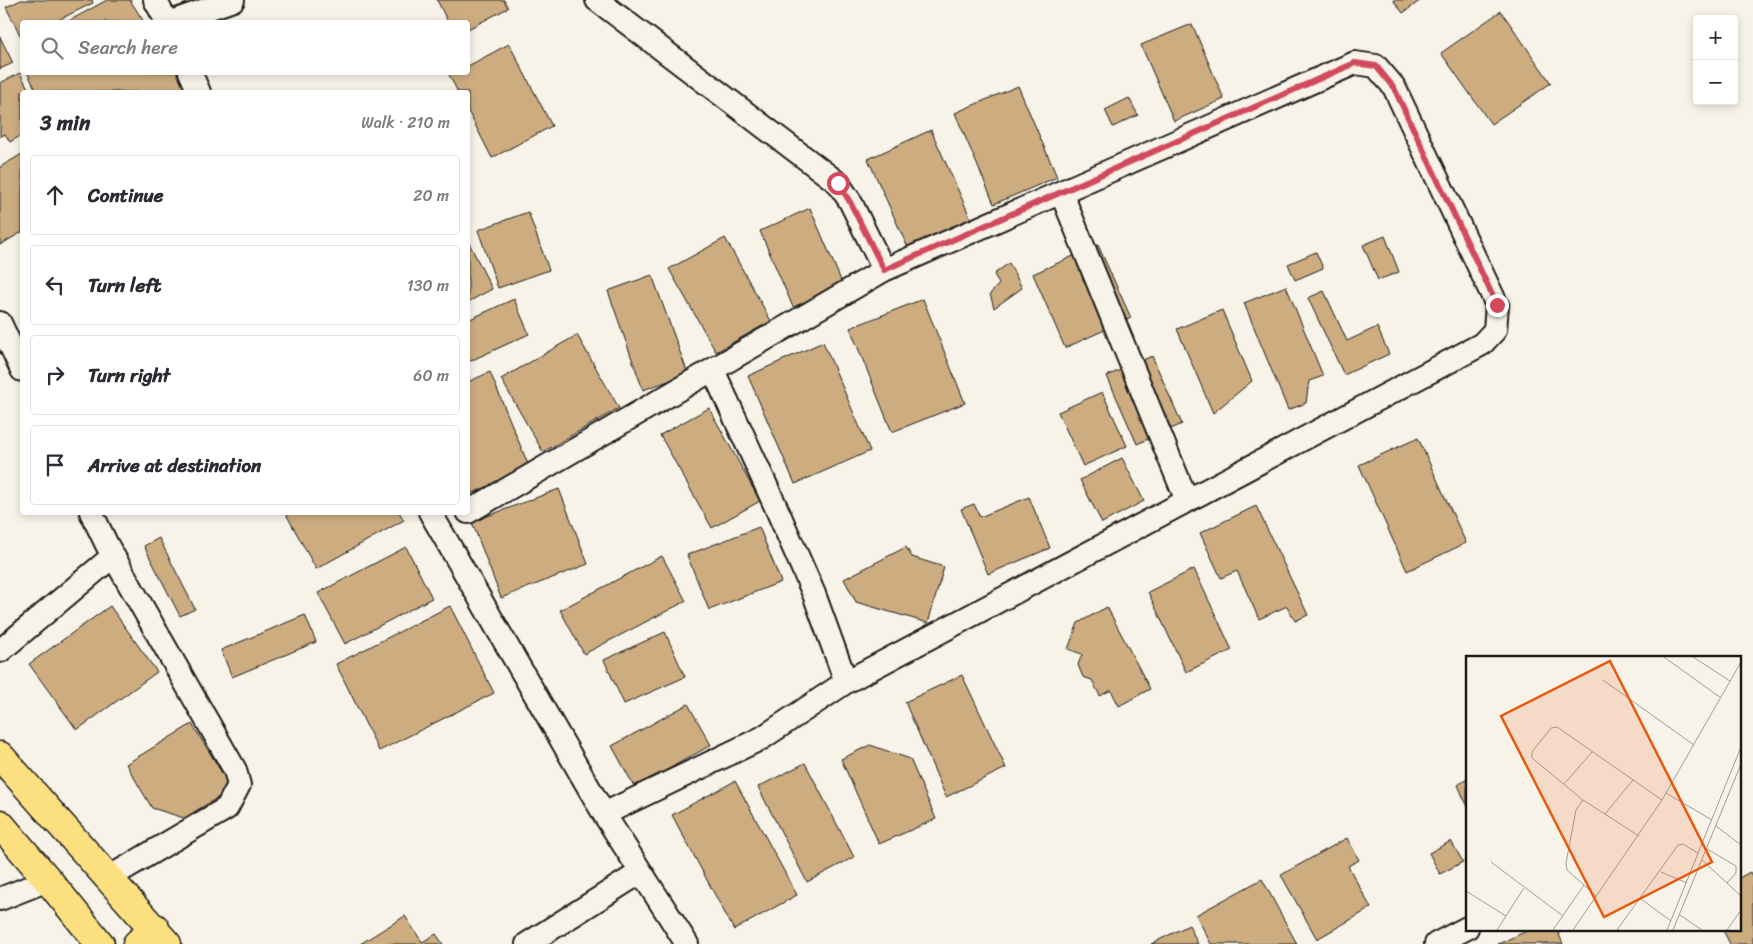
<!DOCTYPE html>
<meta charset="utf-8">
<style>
body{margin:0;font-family:Sriracha,sans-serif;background:#f7f7f7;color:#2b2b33}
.controls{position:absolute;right:15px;top:15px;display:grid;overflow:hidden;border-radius:5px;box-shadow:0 2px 8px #0003}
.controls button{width:45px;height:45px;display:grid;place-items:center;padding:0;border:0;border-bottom:1px solid #e1e1e2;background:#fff;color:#2b2b33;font:25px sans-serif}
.stop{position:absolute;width:15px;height:15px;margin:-11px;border:4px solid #d1495b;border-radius:50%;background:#fff}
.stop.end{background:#d1495b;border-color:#fff;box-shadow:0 1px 5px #0008}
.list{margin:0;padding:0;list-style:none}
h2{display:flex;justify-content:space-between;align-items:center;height:65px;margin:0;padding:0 20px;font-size:21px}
h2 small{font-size:16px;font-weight:400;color:#7c7c81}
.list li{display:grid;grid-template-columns:32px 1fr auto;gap:15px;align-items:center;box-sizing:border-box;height:80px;margin:0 10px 10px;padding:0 10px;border:1px solid #e1e1e2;border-radius:5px}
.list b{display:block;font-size:19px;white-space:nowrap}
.list em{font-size:16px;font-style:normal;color:#7c7c81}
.icon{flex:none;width:28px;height:28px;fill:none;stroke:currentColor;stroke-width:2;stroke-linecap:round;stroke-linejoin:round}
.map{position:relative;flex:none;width:1753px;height:944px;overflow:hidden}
.search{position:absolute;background:#fff;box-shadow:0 2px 8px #0003;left:20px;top:20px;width:450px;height:55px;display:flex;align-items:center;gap:12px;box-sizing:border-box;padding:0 18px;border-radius:5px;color:#7c7c81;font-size:19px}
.panel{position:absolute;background:#fff;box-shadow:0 2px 8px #0003;left:20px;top:90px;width:450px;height:425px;border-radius:5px}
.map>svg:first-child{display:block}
.building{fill:#cdac80;stroke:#1c1c1c}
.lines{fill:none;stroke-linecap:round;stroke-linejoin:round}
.minor-casing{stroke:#1c1c1c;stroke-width:26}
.primary-casing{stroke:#1c1c1c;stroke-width:31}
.minor{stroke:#f7f3e8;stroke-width:22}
.primary{stroke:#fce080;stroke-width:28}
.route{stroke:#d1495b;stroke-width:6}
.inset-road{fill:none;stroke:#9f9d96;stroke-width:1}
.view{fill:#e8590c;fill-opacity:0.15;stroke:#e8590c;stroke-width:2.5}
.inset-edge{fill:none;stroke:#1c1c1c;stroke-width:2.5}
</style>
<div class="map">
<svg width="1753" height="944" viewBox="0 0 1753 944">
<rect width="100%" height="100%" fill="#f7f3e8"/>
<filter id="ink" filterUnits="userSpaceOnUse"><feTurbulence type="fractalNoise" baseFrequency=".02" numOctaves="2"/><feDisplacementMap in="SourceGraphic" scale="10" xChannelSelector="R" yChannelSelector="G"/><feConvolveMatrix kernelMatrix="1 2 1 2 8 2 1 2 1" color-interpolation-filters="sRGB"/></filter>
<g filter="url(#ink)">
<path class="building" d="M21,0h71l1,3 -39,19h-32v17l-16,-32z
M107,0h23l14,22h-77z
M437,0h67l4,8 -40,21v-7h-20z
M1393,0h28l-18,13z
M1501,11l50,72 -60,41 -50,-71z
M1192,24l32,75 -50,22 -33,-76z
M0,37l13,26 -13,6z
M509,44l43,82 -60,32 -24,-47v-19h-10l-9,-17 5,-3h14v-6z
M27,72h149l13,20h-152z
M20,73l10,19h-8v43l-12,7 -5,-8 -5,3v-54z
M1018,86l39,91 -63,27 -39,-91z
M1129,98l9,17 -25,12 -8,-17z
M931,130l40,89 -63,29 -40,-89z
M22,154v78l-22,13v-78z
M810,208l33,77 -50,22 -33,-76z
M528,212l21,58 -51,18 -20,-58z
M1385,236l14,36 -21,8 -15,-35z
M725,238l46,83 -55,31 -47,-83z
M468,241l24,48 -24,13z
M1098,245l33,73 -66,30 -32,-74z
M1316,252l7,16 -28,12 -7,-16z
M1009,263l13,25 -28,20 -4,-14 9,-10 -5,-10z
M652,275l36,99 -45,16 -35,-99z
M1286,286l37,90 -14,5 -3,22 -18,7 -44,-107z
M1324,291l23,50 30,-14 12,27 -45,21 -36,-77z
M514,299l15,35 -61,28v-42z
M923,299l42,104 -73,29 -42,-104z
M1222,310l30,71 -39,32 -36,-84z
M577,335l42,73 -76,44 -42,-73z
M823,342l47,109 -75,33 -47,-108z
M1152,356l30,68 -45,20 -30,-68z
M490,372l40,97 -62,26v-113z
M1102,392l25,54 -44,20 -25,-54z
M709,408l51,93 -48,27 -52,-93z
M1418,438l48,105 -59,28 -48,-106z
M1122,458l22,43 -42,22 -22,-43z
M559,489l29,75 -87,34 -29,-76z
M1029,497l21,51 -62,26 -27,-65 13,-5 6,13z
M1256,506l52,109 -13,6 -8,-15 -28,13 -22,-48 -16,7 -21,-45z
M285,512h114l5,8 -88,49z
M759,527l22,55 -72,28 -22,-55z
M159,538l36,71 -15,7 -36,-70z
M406,547l26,51 -87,46 -27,-51z
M906,547l6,10 32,10 -16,56 -72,-21 -12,-23z
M662,556l24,45 -102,53 -24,-44z
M1194,569l38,81 -46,22 -38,-80z
M110,606l47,66 -80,58 -48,-66z
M450,606l44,87 -115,58 -43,-87z
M1107,607l43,82 -31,17 -8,-16 -11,6 -8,-16 -9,-3 -5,-12 4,-11 -14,-5 10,-26z
M305,615l11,27 -84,35 -11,-27z
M665,632l20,45 -61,27 -20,-44z
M962,675l44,93 -60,29 -41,-95z
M688,704l23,41 -76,43 -23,-42z
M192,724l40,65 -48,29 -32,-10 -26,-44z
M870,745l40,14 26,60 -57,25 -38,-85z
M805,763l49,94 -47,25 -49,-95z
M1467,779v27l-9,-21z
M735,781l62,114 -63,35 -62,-115z
M1347,838l12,22 -11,6 23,42 -54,31 -36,-64z
M1451,841l12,21 -23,12 -11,-21z
M1750,872l3,7v65h-23l-7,-14h16v-52z
M1262,879l35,65h-86l-15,-29z
M405,916l17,26 14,-8 7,10h-83z
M1189,925l9,19h-47z
M1529,930h28l6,14h-65z"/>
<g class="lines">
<defs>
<path id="minor" d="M155,0l12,22
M597,0l241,183 12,18 34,69
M171,22l62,-22
M190,72l9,20
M1061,192l126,309
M0,323l22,47
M713,370l62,135 39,89 32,88
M91,512l16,33 128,225 4,15 -12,23 -117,69
M430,512l174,302 83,130
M468,512l416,-242 471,-207 21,3 18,21 103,218 -2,25 -13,14 -636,338 -84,56 -158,76
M0,651l113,-95
M0,899l48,-19
M527,944l114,-72
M1436,944l31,-16"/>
<path id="primary" d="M0,756l167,188
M0,824l48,56 52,64
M137,944l18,-16"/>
</defs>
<use href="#minor" class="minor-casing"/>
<use href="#primary" class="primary-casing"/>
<use href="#minor" class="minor"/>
<use href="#primary" class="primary"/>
</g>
</g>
<g class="lines" filter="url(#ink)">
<path class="route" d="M838,183l12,19 34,68 471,-207 21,3 18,22 103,217"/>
</g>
<g transform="translate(1466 656)">
<rect width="275" height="275" fill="#f7f3e8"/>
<path class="inset-road" d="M198,1l57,41M227,1l37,24M137,24l91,65M98,128l28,-32M200,137l46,27M117,144l-7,10 -10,53 1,7 17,15M139,158l28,-34M250,170l25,19M173,180l-56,-36 -51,-42v-6l19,-24 6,-1 105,73M241,193l29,17v7l-9,10M236,204l39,36M25,206l72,54M195,216l26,11M0,235l40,25M175,243l30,22M214,259l22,15M31,274l27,-42M87,274l31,-45 13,12M107,274l89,-130 79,-138M151,274l61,-85 5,-1 15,9M201,274l74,-183M207,274l68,-166M261,274l14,-20"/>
<path class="view" d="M144,5l102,201 -108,55 -103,-201z"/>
<rect width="275" height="275" class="inset-edge"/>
</g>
</svg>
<div class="controls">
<button>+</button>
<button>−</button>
</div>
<div class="stop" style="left:838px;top:183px"></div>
<div class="stop end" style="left:1497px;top:305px"></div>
<div class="search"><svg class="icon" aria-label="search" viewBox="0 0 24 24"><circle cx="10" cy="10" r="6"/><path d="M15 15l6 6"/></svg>Search here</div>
<section class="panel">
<h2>3 min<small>Walk · 210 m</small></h2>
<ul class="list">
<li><svg class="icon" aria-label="ahead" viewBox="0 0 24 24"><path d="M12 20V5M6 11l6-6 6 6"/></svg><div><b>Continue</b></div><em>20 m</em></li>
<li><svg class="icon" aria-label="left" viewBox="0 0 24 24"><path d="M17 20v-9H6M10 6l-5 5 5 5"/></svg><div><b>Turn left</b></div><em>130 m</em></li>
<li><svg class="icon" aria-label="right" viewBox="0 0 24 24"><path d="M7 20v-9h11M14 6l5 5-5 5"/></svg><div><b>Turn right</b></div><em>60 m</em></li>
<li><svg class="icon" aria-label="arrive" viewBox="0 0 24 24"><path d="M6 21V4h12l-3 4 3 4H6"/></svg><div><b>Arrive at destination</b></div></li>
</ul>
</section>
</div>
